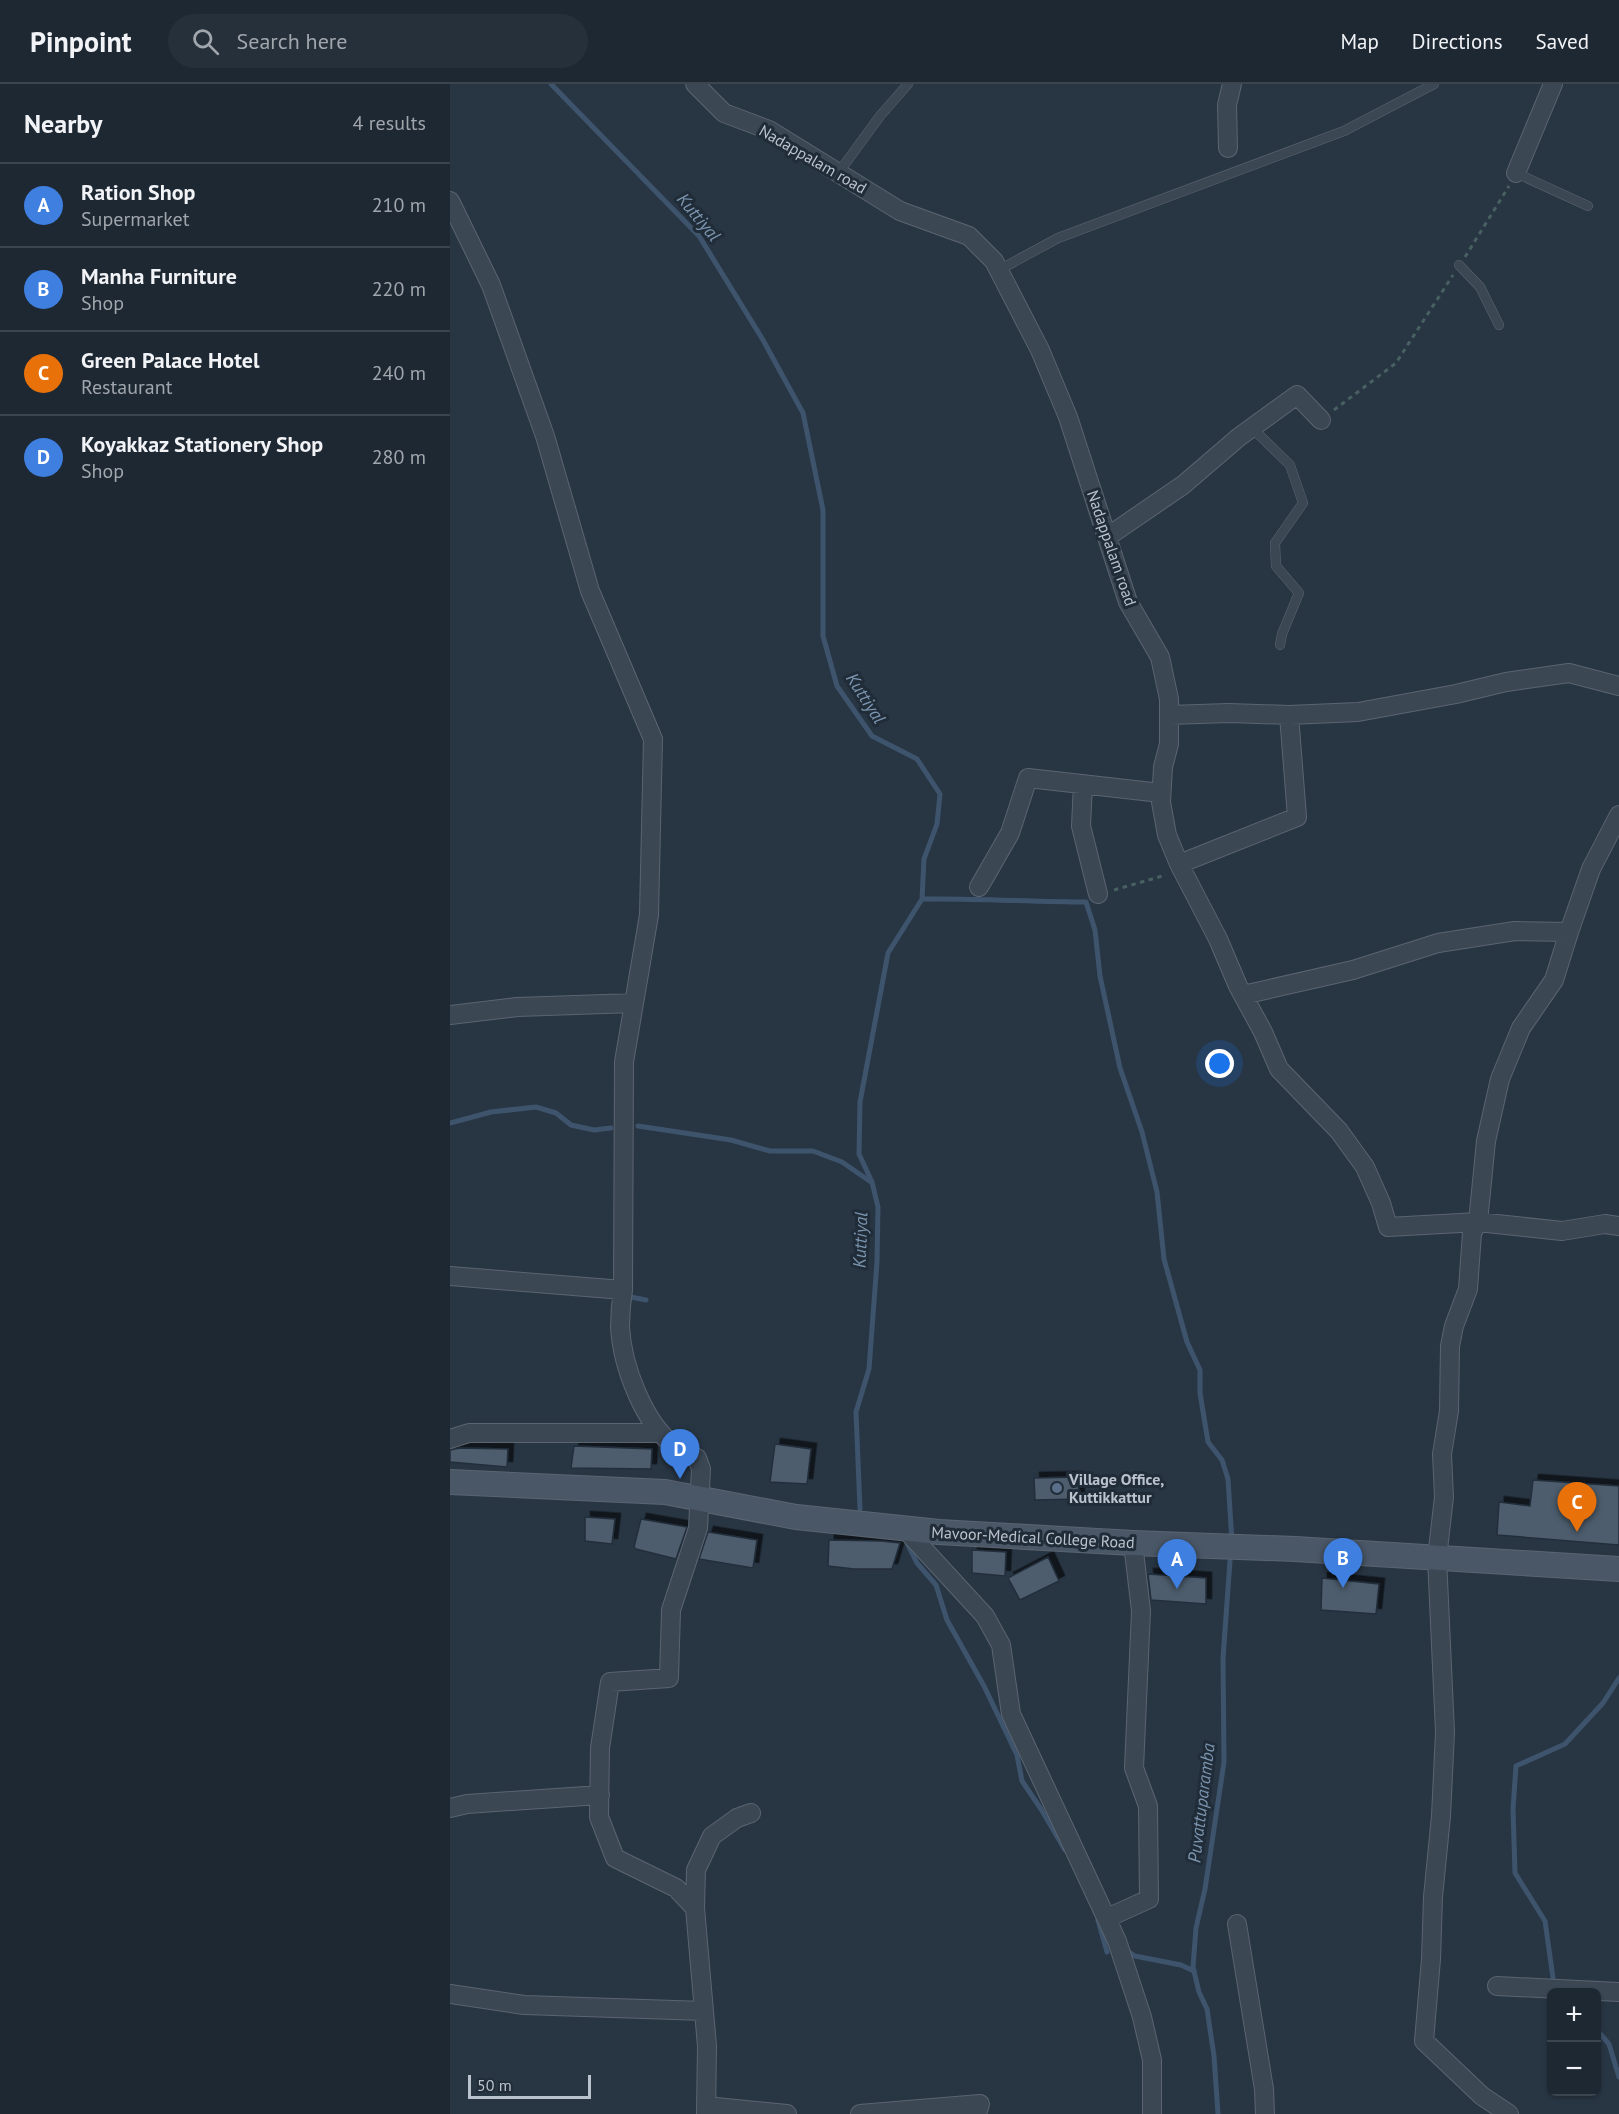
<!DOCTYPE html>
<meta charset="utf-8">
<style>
body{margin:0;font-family:"PT Sans",sans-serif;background:#26303b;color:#f1f3f6}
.controls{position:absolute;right:18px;bottom:18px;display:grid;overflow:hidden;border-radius:9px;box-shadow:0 2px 4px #0004}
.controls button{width:54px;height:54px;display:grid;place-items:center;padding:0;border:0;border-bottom:2px solid #3c444e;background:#1e2833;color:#f1f3f6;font:30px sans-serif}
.scale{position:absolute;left:18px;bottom:15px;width:123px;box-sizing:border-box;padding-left:6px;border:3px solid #bac2cd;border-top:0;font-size:16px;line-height:21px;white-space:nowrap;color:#bac2cd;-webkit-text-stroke:4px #212c39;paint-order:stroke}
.you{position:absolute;left:770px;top:980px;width:21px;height:21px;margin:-15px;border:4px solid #fff;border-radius:50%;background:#1a73e8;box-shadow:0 0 0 9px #1a73e833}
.badge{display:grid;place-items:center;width:39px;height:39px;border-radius:50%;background:#1a73e8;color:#fff;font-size:20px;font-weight:700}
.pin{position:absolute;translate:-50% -50px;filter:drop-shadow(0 2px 3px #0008)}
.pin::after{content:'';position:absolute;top:32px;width:21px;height:18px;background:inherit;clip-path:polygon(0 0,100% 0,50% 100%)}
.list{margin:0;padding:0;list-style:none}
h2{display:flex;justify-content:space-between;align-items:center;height:78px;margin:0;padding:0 24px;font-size:26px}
h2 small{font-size:20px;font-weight:400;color:#a1a6ac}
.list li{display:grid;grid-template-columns:39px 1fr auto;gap:18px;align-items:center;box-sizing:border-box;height:84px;padding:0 24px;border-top:2px solid #3c444e}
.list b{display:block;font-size:22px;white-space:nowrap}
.list p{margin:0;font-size:20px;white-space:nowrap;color:#a1a6ac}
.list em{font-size:20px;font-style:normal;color:#a1a6ac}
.icon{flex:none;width:33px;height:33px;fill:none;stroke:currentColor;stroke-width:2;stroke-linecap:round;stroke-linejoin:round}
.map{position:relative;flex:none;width:1169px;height:2030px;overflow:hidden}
header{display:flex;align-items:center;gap:36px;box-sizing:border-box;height:84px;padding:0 30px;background:#1e2833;border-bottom:2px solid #3c444e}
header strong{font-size:28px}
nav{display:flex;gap:33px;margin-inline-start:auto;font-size:21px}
.search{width:420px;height:54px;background:#26303b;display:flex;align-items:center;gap:15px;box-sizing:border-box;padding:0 21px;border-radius:33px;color:#a1a6ac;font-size:22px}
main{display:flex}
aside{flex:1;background:#1e2833}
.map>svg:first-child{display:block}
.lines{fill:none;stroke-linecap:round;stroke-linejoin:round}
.stream{stroke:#3e546d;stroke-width:5}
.building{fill:#4e5d6d;stroke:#232e3b;stroke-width:1.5;filter:url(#shadow)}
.service-casing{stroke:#5b6571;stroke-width:10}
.minor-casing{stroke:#5b6571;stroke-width:20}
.secondary-casing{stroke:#5b6571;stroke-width:26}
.path{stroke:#486061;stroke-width:3;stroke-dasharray:4.5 4.5;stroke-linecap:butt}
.service{stroke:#3c4754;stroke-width:9}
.minor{stroke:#3c4754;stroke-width:18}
.secondary{stroke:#4a5767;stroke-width:24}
.service-dot{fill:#5c6f8a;stroke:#212c39;stroke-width:2}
.labels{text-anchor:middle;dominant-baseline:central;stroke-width:6;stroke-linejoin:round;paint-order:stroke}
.street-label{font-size:16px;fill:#bac2cd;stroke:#212c39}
.poi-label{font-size:16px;font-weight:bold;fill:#bac2cd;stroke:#212c39;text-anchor:start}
.water-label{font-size:18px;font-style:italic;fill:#7b95af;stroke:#212c39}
</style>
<header>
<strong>Pinpoint</strong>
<div class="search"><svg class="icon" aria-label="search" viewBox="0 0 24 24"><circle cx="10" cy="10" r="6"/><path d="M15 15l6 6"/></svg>Search here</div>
<nav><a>Map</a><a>Directions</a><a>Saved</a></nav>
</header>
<main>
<aside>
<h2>Nearby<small>4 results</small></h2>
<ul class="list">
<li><span class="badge" style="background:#3f7fe0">A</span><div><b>Ration Shop</b><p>Supermarket</p></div><em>210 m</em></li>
<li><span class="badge" style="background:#3f7fe0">B</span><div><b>Manha Furniture</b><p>Shop</p></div><em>220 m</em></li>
<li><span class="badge" style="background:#e8710a">C</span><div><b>Green Palace Hotel</b><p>Restaurant</p></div><em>240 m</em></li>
<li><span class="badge" style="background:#3f7fe0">D</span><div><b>Koyakkaz Stationery Shop</b><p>Shop</p></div><em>280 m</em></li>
</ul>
</aside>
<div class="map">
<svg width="1169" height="2030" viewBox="0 0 1169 2030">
<defs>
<filter id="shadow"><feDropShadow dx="5.5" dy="-5.5" stdDeviation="0" flood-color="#0009"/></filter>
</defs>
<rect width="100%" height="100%" fill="#283644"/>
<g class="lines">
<path class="stream" d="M101,0l148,152 64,104 40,73 20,97v126l14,50 35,50 45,23 23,35 -3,30 -13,35 -2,40 -34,54 -28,149 -1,52 13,28 6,25 -1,55 -8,107 -13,43 4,97
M472,815c55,-1 109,3 164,3l9,28 5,46 20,92 22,64 15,60 7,67 23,83 13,28v23l8,49 14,18 6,19 4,63
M0,1039l41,-11 45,-5 20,6 15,12 23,5 17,-2
M188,1042l93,14 39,11h43l29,11 29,20
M181,1213l15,3
M456,1457l11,22 19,22 11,35 37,66 33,69 5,26 19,28 24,41
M648,1836l9,32
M679,1868l6,4 46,9 13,6
M1104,1901l-9,-64 -30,-48 -2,-64 3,-43 49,-22 38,-41 16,-25
M1146,1945l13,15 10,33
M768,2030l-4,-58 -7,-47 -8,-17 -6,-25 3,-39 9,-39 19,-127 -1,-104 7,-97"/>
</g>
<path class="building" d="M325,1360l36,5 -4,35 -37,-2z
M124,1362l78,3 -1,20 -80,-1z
M10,1364l48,1 -1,18 -57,-5v-12z
M628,1393l1,22 -44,1 -1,-22z
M1083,1396l86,6v59l-122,-10 2,-33 31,4z
M135,1433l30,2 -3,25 -27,-3z
M191,1435l46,8 -11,32 -40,-10 -2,-2z
M258,1448l49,8 -4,28 -54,-9z
M379,1456l52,1 19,2 -8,26h-38l-26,-3z
M522,1466l34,2 -1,24 -33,-3z
M598,1473l11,24 -39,19 -12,-22z
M698,1490l58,4v26l-55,-4z
M872,1494l57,6 -3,30 -55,-4z"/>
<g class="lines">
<defs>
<path id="service" d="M389,88l41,-56 28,-32
M1066,89l72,33
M1009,181l21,22 19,38
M549,186l59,-32 286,-107 90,-47
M802,344l38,37 13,38 -28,40 1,23 23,27 -17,41 -2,11"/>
<path id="minor" d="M245,0l29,29 45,17 131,81 69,25 25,25 46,89 28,67 60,185 32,55 9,42v45l-6,23 -2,35 6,33 12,29 39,75 20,47 25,46 16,37 60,62 26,36 16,36 7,24 90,-5 84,9 43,-7 14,2
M778,64l-1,-43 5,-21
M1066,89l37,-89
M0,117l41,84 54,151 45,155 63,148 -4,176 -25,147 -1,228 -173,-14
M657,453l76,-52 56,-48 58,-42 24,25
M719,631l60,-2 60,2 69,-3 98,-18 50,-12 63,-9 50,13
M633,700l-2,42 17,68
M729,780l118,-47 -8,-102
M529,803l31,-54 18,-55 133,15
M1119,848l22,-63 28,-54
M793,911l110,-25 85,-27 77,-12 54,1 -15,48 -33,48 -21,51 -14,62 -8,81 -6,11 -4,56 -14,37 -4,20 -1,65 -7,43 2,43 -7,61 8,174 -4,84 -8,81 -2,62 -7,82 58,55 27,18
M0,931l67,-8 117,-4
M173,1206c-2,12 -3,25 -3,37 2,38 24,98 56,120 6,4 14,8 21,11l4,11 -3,59 -27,82 -2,68 -59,4 -10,66 -1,69 16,41 61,30 19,20 12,138 -1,68
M0,1355l19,-6h192
M454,1444l81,88 16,29 10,69 106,227 25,76 10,43v54
M0,1724l17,-4 133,-9
M245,1824l1,-38 16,-34 25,-18 14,-5
M657,1834l42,-19 -1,-93 -14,-38 7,-157 -8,-68
M787,1840l27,165 1,25
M1047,1902l122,6
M0,1910l74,11 180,6
M256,2022l81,8
M410,2030l120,-10 -3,10"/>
<path id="secondary" d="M0,1398l215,10 131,25 143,15 194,11 162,6 324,20"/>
</defs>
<use href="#service" class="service-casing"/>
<use href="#minor" class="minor-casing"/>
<use href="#secondary" class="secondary-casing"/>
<path class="path" d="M1015,173l44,-71
M884,326l62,-47 57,-88
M664,806l52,-15"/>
<use href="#service" class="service"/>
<use href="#minor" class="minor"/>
<use href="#secondary" class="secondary"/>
</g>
<circle class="service-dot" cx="607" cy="1404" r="6"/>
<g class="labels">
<g class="street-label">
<text transform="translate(363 75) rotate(30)">Nadappalam road</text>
<text transform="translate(662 464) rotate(71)">Nadappalam road</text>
<text transform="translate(583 1453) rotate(3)">Mavoor-Medical College Road</text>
</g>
<g class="poi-label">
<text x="619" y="1395">Village Office,<tspan x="619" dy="18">Kuttikkattur</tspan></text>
</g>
<g class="water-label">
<text transform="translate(249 133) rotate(50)">Kuttiyal</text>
<text transform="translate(416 614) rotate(57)">Kuttiyal</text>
<text transform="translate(410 1156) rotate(-88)">Kuttiyal</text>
<text transform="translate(751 1719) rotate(-83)">Puvattuparamba</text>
</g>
</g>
</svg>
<div class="controls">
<button>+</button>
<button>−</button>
</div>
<div class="scale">50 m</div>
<div class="you"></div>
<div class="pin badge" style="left:727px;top:1505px;background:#3f7fe0">A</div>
<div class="pin badge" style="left:893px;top:1504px;background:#3f7fe0">B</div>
<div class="pin badge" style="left:1127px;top:1448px;background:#e8710a">C</div>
<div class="pin badge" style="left:230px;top:1395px;background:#3f7fe0">D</div>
</div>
</main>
